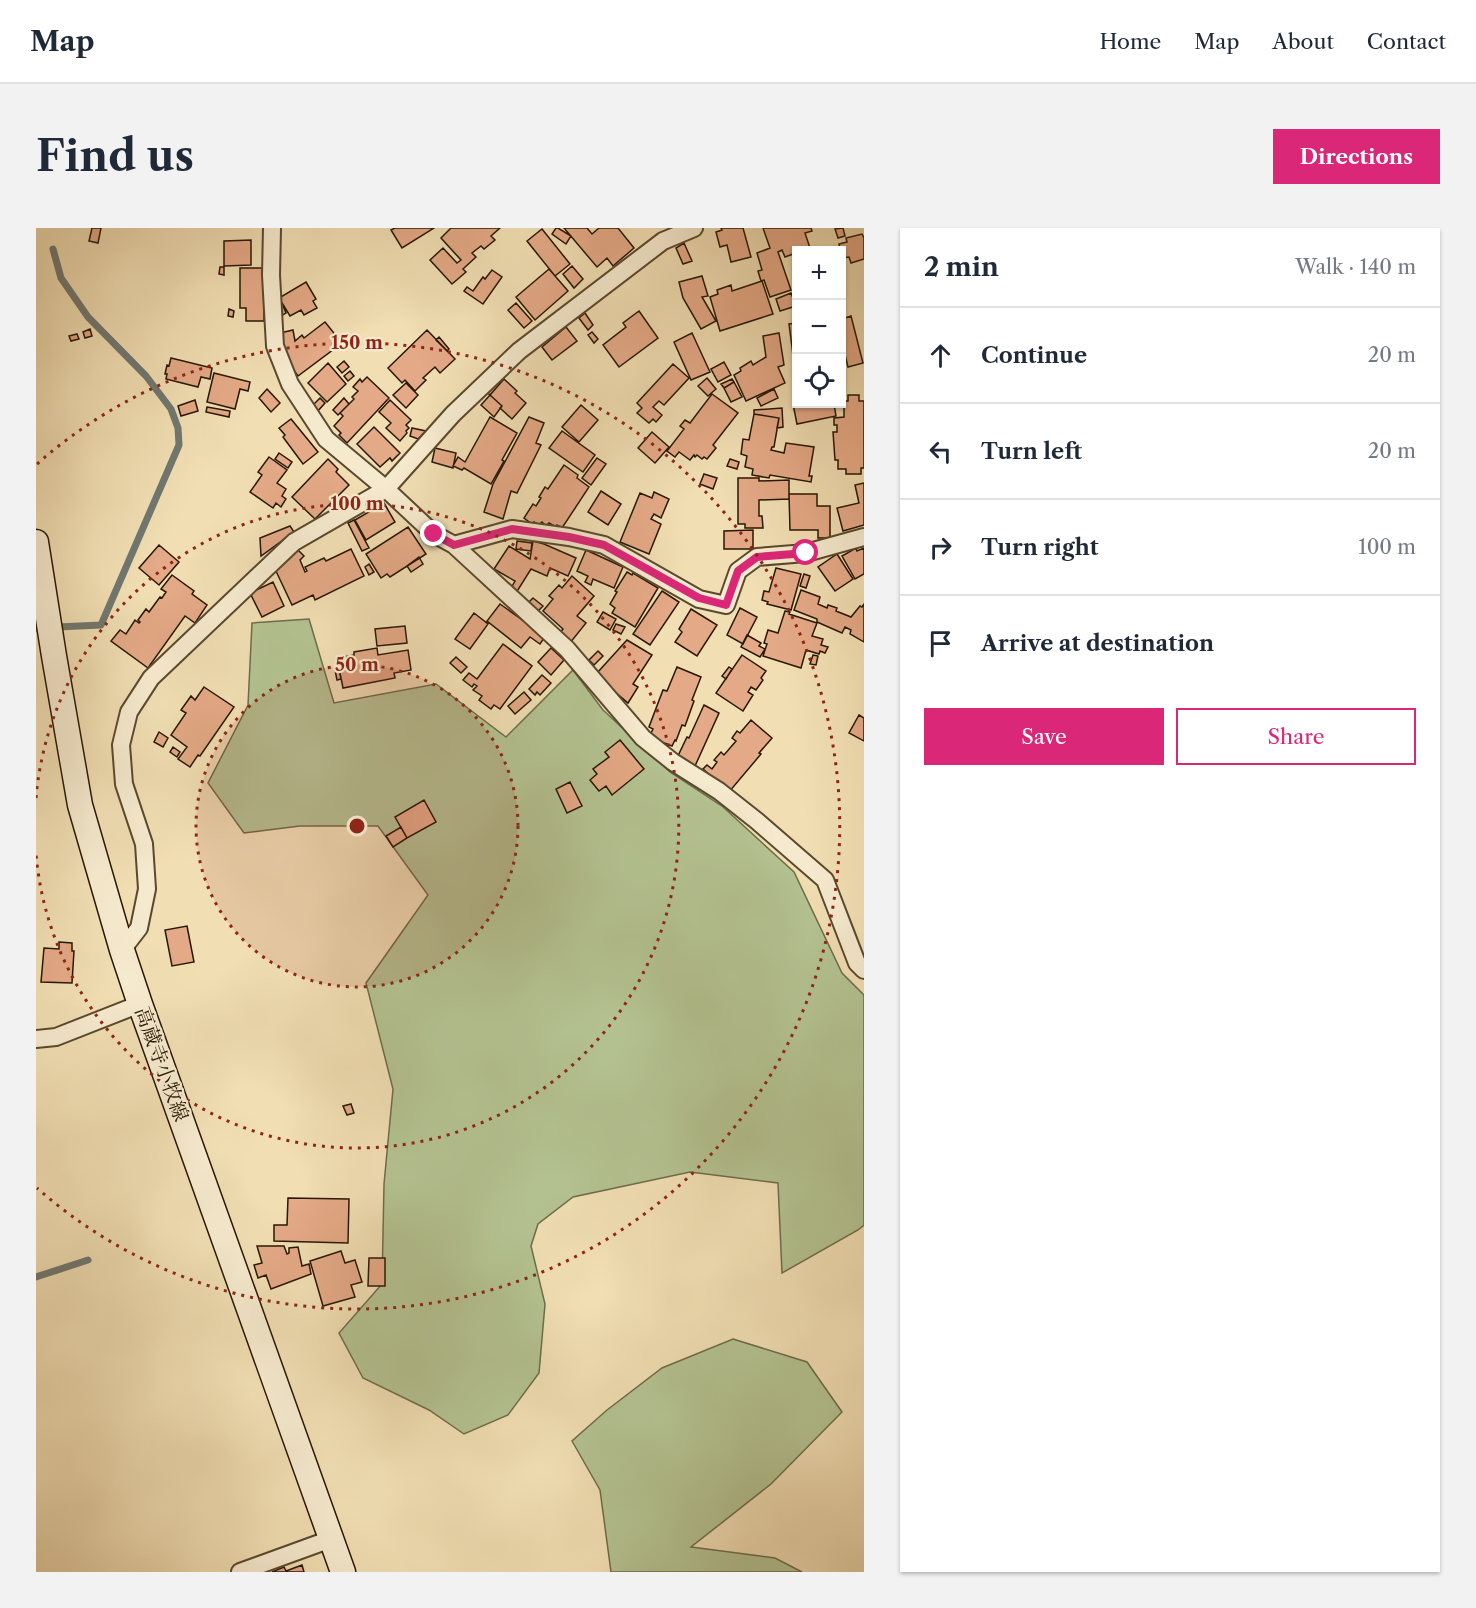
<!DOCTYPE html>
<meta charset="utf-8">
<style>
body{margin:0;font-family:"Libre Caslon Text","Noto Serif JP",serif;background:#f2f2f3;color:#1f2937}
.controls{position:absolute;right:18px;top:18px;display:grid;overflow:hidden;border-radius:0px;box-shadow:0 2px 4px #0004}
.controls button{width:54px;height:54px;display:grid;place-items:center;padding:0;border:0;border-bottom:2px solid #e0e1e3;background:#fff;color:#1f2937;font:30px sans-serif}
.stop{position:absolute;width:18px;height:18px;margin:-14px;border:4px solid #db2777;border-radius:50%;background:#fff}
.stop.end{background:#db2777;border-color:#fff;box-shadow:0 2px 6px #0008}
.list{margin:0;padding:0;list-style:none}
h2{display:flex;justify-content:space-between;align-items:center;height:78px;margin:0;padding:0 24px;font-size:26px}
h2 small{font-size:20px;font-weight:400;color:#747a83}
.list li{display:grid;grid-template-columns:39px 1fr auto;gap:18px;align-items:center;box-sizing:border-box;height:96px;padding:0 24px;border-top:2px solid #e0e1e3}
.list b{display:block;font-size:22px;white-space:nowrap}
.list em{font-size:20px;font-style:normal;color:#747a83}
.actions{display:flex;gap:12px;padding:18px 24px}
.actions a{flex:1;padding:14px 0;border:2px solid #db2777;border-radius:0px;text-align:center;font-size:21px;color:#db2777}
.actions .main{background:#db2777;color:#fff}
.icon{flex:none;width:33px;height:33px;fill:none;stroke:currentColor;stroke-width:2;stroke-linecap:round;stroke-linejoin:round}
.map{position:relative;flex:none;width:828px;height:1344px;overflow:hidden;border-radius:0px}
header{display:flex;align-items:center;gap:36px;box-sizing:border-box;height:84px;padding:0 30px;background:#fff;border-bottom:2px solid #e0e1e3}
header strong{font-size:28px}
nav{display:flex;gap:33px;margin-inline-start:auto;font-size:21px}
.intro{display:flex;align-items:center;justify-content:space-between;box-sizing:border-box;height:144px;padding:0 36px}
h1{margin:0;font-size:42px}
.button{padding:15px 27px;border-radius:0px;background:#db2777;color:#fff;font-size:21px;font-weight:700}
main{display:flex;gap:36px;padding:0 36px}
aside{flex:1;background:#fff;border-radius:0px;box-shadow:0 2px 4px #0004}
.map>svg:first-child{display:block}
.green{fill:#b4c291;stroke:#6e6c4a;stroke-width:1.5}
.lines{fill:none;stroke-linecap:round;stroke-linejoin:round}
.stream{stroke:#717870;stroke-width:7}
.building{fill:#e4a986;stroke:#281702;stroke-width:1.5}
.minor-casing{stroke:#5a492e;stroke-width:20}
.secondary-casing{stroke:#281702;stroke-width:27}
.minor{stroke:#f6eace;stroke-width:16}
.secondary{stroke:#f6eace;stroke-width:24}
.route{stroke:#db2777;stroke-width:8}
.ring{fill:none;stroke:#8f2418;stroke-width:3;stroke-dasharray:3 6}
.labels{text-anchor:middle;dominant-baseline:central;stroke-width:4.5;stroke-linejoin:round;paint-order:stroke}
.street-label{font-size:20px;fill:#281702;stroke:#f6eace}
.centre{fill:#8f2418;stroke:#f6eace;stroke-width:3}
.ring-label{font-size:18px;text-anchor:middle;font-weight:bold;fill:#8f2418;stroke:#f6eace;stroke-width:4.5;stroke-linejoin:round;paint-order:stroke}
</style>
<header>
<strong>Map</strong>
<nav><a>Home</a><a>Map</a><a>About</a><a>Contact</a></nav>
</header>
<div class="intro"><h1>Find us</h1><a class="button">Directions</a></div>
<main>
<div class="map">
<svg width="828" height="1344" viewBox="0 0 828 1344">
<rect width="100%" height="100%" fill="#f1deb3"/>
<filter id="stains"><feTurbulence type="fractalNoise" baseFrequency=".00333" numOctaves="4"/><feColorMatrix values="0 0 0 0 .2 0 0 0 0 .09 0 0 0 0 .02 0 0 0 .5 -.17"/></filter>
<radialGradient id="worn" r=".72"><stop offset=".6" stop-color="#630" stop-opacity="0"/><stop offset="1" stop-color="#630" stop-opacity=".3"/></radialGradient>
<path class="green" d="M273,391l25,84 102,-19 70,53 67,-67 30,40 67,62 52,34 72,66 48,101 22,22v230l-6,5 -76,43 -4,-90 -88,-11 -117,25 -35,27 -7,22 14,58 -6,69 -31,42 -44,19 -35,-24 -66,-32 -24,-45 43,-49 2,-100 9,-95 -27,-106 62,-88 -50,-69h-78l-56,7 -36,-50 40,-78 4,-82z
M697,1111l74,23 35,50 -71,72 -80,63 84,11 27,14h-191l-11,-82 -28,-49 35,-31 55,-42z"/>
<g class="lines">
<path class="stream" d="M0,400l65,-3 78,-180 -1,-17 -7,-19 -25,-33 -58,-59 -27,-39 -8,-29
M0,1049l52,-17"/>
</g>
<path class="building" d="M56,0h9l-3,15 -9,-2z
M359,0h39l-32,20 -11,-18z
M415,0h49l-9,8 4,4 -11,9 -3,-3 -9,7 4,4 -13,12 3,3 -14,12 -22,-24 13,-12 14,15 4,-3 -20,-22z
M520,0h2l13,8 -5,8 -14,-10z
M528,0h23l5,6 7,-6h19l16,20 -21,18 -6,-8 -10,9z
M685,0h22l8,29 -20,5 -4,-17 -7,2 -4,-15 6,-2z
M727,0h48l1,3 -7,2 5,15 -6,2h-8v3l-11,4 -3,-7 -4,2 13,38 -21,7 -6,-17 -3,1 -3,-10 4,-1 -5,-17 13,-5z
M807,0l2,8 -7,2 -3,-9z
M506,1l28,35 -15,12 -28,-35z
M826,6l2,4v21l-13,4 -2,-6 -7,1 -3,-14 8,-2 -1,-4z
M215,12v25l-27,1v-25z
M648,15l8,18 -9,3 -7,-16z
M536,38l11,13 -9,9 -11,-14z
M184,39h4v8l-5,-1z
M204,40h24v53h-18v-13h-6z
M513,41l19,22 -33,29 -19,-23z
M456,42l10,7 -19,27 -19,-13 3,-4 6,4 10,-14 2,2z
M666,48l6,20 -6,1 14,24 -15,8 -18,-31 -4,-16z
M726,53l11,33 -53,17 -10,-34 8,-3 -1,-4 14,-5 1,6z
M270,54l10,17 -3,2 4,7 -13,7 -3,-5 -11,6 -11,-18z
M755,65l5,13 -16,5 -4,-12z
M245,73l5,12 -5,3z
M480,75l16,18 -8,7 -16,-18z
M193,81l5,2 -1,6 -5,-1z
M603,83l19,27 -39,29 -16,-22 23,-18 -3,-4z
M549,85l8,12 -5,5 -9,-12z
M815,88l12,47 -15,4 -3,-12 -3,1v-37z
M289,94l17,21 -44,33 -15,-20 -3,-23 13,-3 2,11 7,-6 2,3z
M760,95v24h-4l-3,-23z
M530,99l11,14 -25,19 -10,-13z
M54,101l2,7 -7,2 -2,-6z
M391,102l28,29 -15,14 -5,-6 -12,11 3,2 -11,11 -10,-11 -3,3 -14,-15z
M556,104l6,7 -4,4 -6,-8z
M656,105l18,39 -19,8 -17,-38z
M743,105l5,32 -6,2 7,16 -39,18 -12,-26 7,-4 -1,-3 11,-7 2,4 13,-8 -3,-21z
M41,106l2,5 -8,2 -2,-5z
M403,109l10,12 -2,2 -11,-11z
M756,119h4v9h-3z
M135,130l41,10 -2,11 -9,-2 -3,10 -32,-8 1,-5h-2l2,-9 2,1z
M308,133l5,6 -7,6 -5,-6z
M688,134l7,13 -13,7 -7,-13z
M292,135l18,21 -19,18 -19,-19z
M637,136l16,14 -25,27 -5,-4 -6,6 9,8 -6,7 -3,-3 -4,4 -12,-10 5,-5 -5,-5z
M314,143l4,5 -6,5 -4,-5z
M806,144h1l2,21h-3z
M178,145l36,9 -2,9 -8,-2 -5,20 -28,-7z
M331,149l22,21 -42,45 -8,-8 2,-2 -7,-7 9,-10 -3,-3 14,-14 -2,-2 6,-6 -5,-4 7,-8 2,3z
M463,149l4,3 -13,15 -6,-5z
M671,150l9,11 -8,7 -10,-10z
M468,151l13,12 -2,2 11,10 -14,16 -12,-11 2,-2 -12,-11z
M696,151l2,3 -10,6 -3,-4z
M698,154l8,15 -11,5 -7,-14z
M370,155l12,12 -12,13 -13,-13z
M231,161l13,14 -9,9 -12,-14z
M738,161l4,9 -17,8 -4,-8z
M676,166l26,19 -25,32 3,3 -9,11 -3,-2 -2,2 -5,-4 -2,2 -1,-2 -4,5 -11,-8 -4,5 -8,-6 17,-22 -4,-3 5,-6 5,3z
M454,167l12,11 -8,11 -13,-12z
M812,167h11v6h5v67h-3v6h-15v-5h-8v-9h-3l-2,-28h4v-7h-3v-7l10,-1v-16h4z
M284,170l5,5 -9,10 -5,-6z
M308,170l5,6 -11,11 -5,-5z
M159,172l3,11 -17,5 -3,-10z
M354,172l21,20 -5,5 3,3 -3,3 1,2 -7,8 -14,-13 5,-5 -12,-11z
M760,175l38,1 2,12 -39,8 -4,-20z
M545,177l17,15 -19,22 -17,-15z
M171,179l23,4 -1,6 -23,-5z
M746,180l1,19 -6,1 2,-10 -25,-4v-4z
M718,186l25,4 -5,29h-2l-1,3 13,3 2,-10 28,4 -5,29h3l-1,6 -41,-7 -1,3 -17,-3 1,-6 -8,-2 2,-11 -6,-2 2,-15 6,1z
M454,189l27,16 -15,27 2,1 -13,23 -27,-16 -2,2 -9,-4 5,-9 7,5z
M493,189l15,6 -8,20 5,2 -24,48 -6,-2 -8,28 -19,-7 9,-28z
M255,191l27,33 -15,12 -20,-27 2,-2 -6,-7z
M338,199l26,26 -8,8 -2,-3 -10,9 -23,-23z
M376,200l14,3 -8,8 -8,-3z
M526,203l33,24 -12,17 -34,-24z
M616,204l17,15 -14,16 -17,-15z
M399,220l21,5 -3,15 -21,-6z
M243,225l13,9 -4,6 -13,-9z
M233,229l18,13 -10,13 9,6 -4,7 4,3 -5,8 -5,-4 -3,5 -23,-16 12,-17 -4,-3z
M561,230l9,6 -15,21 -9,-7z
M292,231l10,10 -2,3 13,13 -34,34 -23,-22z
M694,231l9,3 -2,7 -10,-3z
M528,237l14,10 -1,3 12,9 -27,41 -5,-3 -1,2 -7,-4 -3,3 -4,-4 -3,3 -5,-3 -2,2 -8,-6 9,-14 3,2 5,-8 -2,-1 6,-10 3,2z
M668,246l13,4 -4,11 -13,-5z
M702,250h21v3l30,-1v19l-30,1v16h3l1,12h-18v-4h-7z
M828,255v42l-21,6 -6,-23 22,-5 -4,-18z
M565,263l20,13 -13,21 -20,-13z
M618,264l15,7 -8,19 -7,-4 -3,5 10,5 -12,30 -29,-12 20,-49 12,5z
M753,266h28v12h13v32h-12v-8h-28z
M348,275l11,19 -29,18 -11,-20z
M318,292l15,28 -7,3 -14,-28z
M254,298l4,6 -33,24 -1,-18z
M372,299l18,27 -36,23 -3,-3 -6,4 -15,-24z
M717,302v19h-29v-18z
M481,313l15,2 -1,8 -15,-2z
M497,313l11,3 32,14 -8,18 -18,-8 -3,8 -16,-7 -15,24 -6,-3 5,-9 -21,-12 15,-23 21,13z
M123,317l20,17 -20,23 -20,-17z
M820,320l1,3 7,-3v26l-9,5 -13,-23z
M261,321l7,7 -4,4 5,12 2,-1 -2,-4 19,-9 2,3 25,-12 13,27 -49,24 -2,-5 -21,10 -17,-36z
M550,322l37,17 -9,21 -21,-9 -2,6 -6,-3 3,-6 -11,-5z
M801,326l16,25 -18,12 -17,-24z
M383,329l4,7 -12,8 -4,-6z
M333,336l5,8 -5,3 -4,-8z
M740,340l25,6 -10,36 -24,-6 1,-2 -6,-2 2,-9 5,1z
M591,344l5,3 1,-2 25,15 -23,39 -23,-14 3,-5 -5,-4 7,-12 -2,-1z
M768,346l6,2 -4,12 -6,-2z
M136,347l22,16 -2,3 15,11 -12,18 -10,-7 -37,52 -37,-27 9,-11 6,4 9,-14 4,3 1,-1 -2,-2 8,-11 3,3 11,-15 2,1 4,-6 -5,-3z
M536,348l22,20 -17,20 9,7 -16,20 -11,-9 4,-5 -20,-18 10,-12 -4,-3 10,-11 3,3z
M237,354l11,24 -22,11 -12,-24z
M765,362l19,7 -2,7 9,4 1,-3 9,3 -1,3 15,6 9,-11 2,1 2,-3v38l-14,-8 1,-4 -6,-3 -3,6 -25,-11v-3l-23,-9z
M626,363l17,11 -29,43 -17,-11z
M497,370l10,8 -7,7 -9,-9z
M464,376l35,25 9,9 -4,6 -10,-7 -9,11 -34,-27z
M704,380l17,9 -14,27 -16,-9z
M655,381l26,16 -20,31 -22,-14 7,-10 -3,-3z
M749,383l5,1 -1,2 28,9 -5,13 11,3 -2,6 7,2 -3,6 -5,-2 -1,3 -13,-4 -5,18 -38,-12 4,-12 -3,-1 4,-13 10,3z
M567,384l13,7 -6,11 -13,-8z
M438,385l14,11 -18,25 -15,-10z
M580,396l9,3 -4,7 -8,-4z
M369,398l2,17 -30,3 -2,-17z
M711,407l14,8 -2,3 6,3 -5,8 -19,-10z
M591,412l25,15 -19,29 5,3 -10,16 -21,-18 -10,-12z
M467,416l29,22 -32,43 -6,-4 -3,4 -12,-9 3,-4 -9,-6 4,-4 -3,-2 -2,3 -9,-7 6,-7 8,6z
M341,420l1,7 30,-5 3,20 -17,3 1,5 -52,10 -6,-30 17,-3v-3z
M515,420l13,12 -13,15 -13,-13z
M562,423l5,5 -9,9 -5,-5z
M706,427l24,16 -5,7 2,2 -7,10 -5,-3 -3,5 5,3 -10,16 -27,-18z
M777,427l5,1 -2,9 -6,-1z
M420,429l11,10 -6,6 -11,-10z
M641,439l24,10 -9,23 2,1 -9,25 -3,-1 -6,16 -1,-1 -3,6 -23,-9 4,-8 -4,-2 14,-37 4,1z
M693,439l3,2 -6,10 -4,-3z
M303,441l2,10 -4,1 -2,-10z
M506,447l9,8 -11,12 -3,-3 -2,3 -6,-6z
M168,459l30,20 -34,49 -2,-1 -8,12 -12,-8 9,-12 -16,-12 15,-22 -5,-3 10,-14 4,4z
M488,464l7,8 -16,14 -7,-8z
M668,477l15,8 -24,53 -18,-8 10,-21 2,1z
M823,487l5,3v23l-15,-8z
M715,492l21,18 -13,15 2,1 -32,38 -26,-23 4,-4 5,4 5,-7 -3,-2 7,-8 3,3 12,-14 -4,-3 5,-7 3,2z
M123,504l9,6 -5,9 -9,-5z
M584,512l24,29 -32,26 -6,-9 -7,5 -9,-11 7,-6 -4,-5 16,-12 -4,-5z
M137,519l7,5 -3,5 -7,-5z
M534,554l12,24 -15,7 -11,-24z
M388,572l12,22 -29,16 -12,-21z
M365,599l6,11 -14,9 -7,-11z
M151,698l7,36 -22,4 -7,-36z
M23,714l13,1v8h2l-2,32 -31,-1 3,-34 15,1z
M315,876l3,9 -7,2 -4,-9z
M252,970l61,1 -1,44 -74,-2v-16h13z
M221,1018h27l3,8 2,-1v-5l9,-1 4,19 7,-2 2,10 -40,15 -5,-14 -8,3 -4,-13 8,-2z
M305,1023l4,12 10,-3 7,22 -11,3 4,12 -32,9 -13,-45z
M333,1030h16v28h-17z
M266,1337l2,7h-32l12,-5 2,4z"/>
<g class="lines">
<defs>
<path id="minor" d="M236,0l-1,47 4,71 15,38 36,55 60,50 48,45 20,11 113,104 76,89 30,24 46,29 38,30 68,59 32,83 7,7
M418,317l58,-16 57,8 35,8 95,54 27,6 12,-34 19,-14 49,-4 58,-16
M86,722l17,-22 8,-39 -3,-45 -20,-60 -3,-39 8,-33 22,-34 143,-136 92,-53 67,-75 66,-63 144,-110 31,-13
M0,811l20,-2 84,-33
M204,1344l91,-33"/>
<path id="secondary" d="M0,314l18,114 26,149 42,145 18,54 203,568"/>
</defs>
<use href="#minor" class="minor-casing"/>
<use href="#secondary" class="secondary-casing"/>
<use href="#minor" class="minor"/>
<use href="#secondary" class="secondary"/>
</g>
<g class="lines">
<path class="route" d="M398,306l20,11 58,-16 57,8 35,8 95,53 27,7 12,-34 19,-14 49,-4"/>
</g>
<circle cx="321" cy="598" r="161" fill="#8f2418" fill-opacity=".12"/>
<g class="ring">
<circle cx="321" cy="598" r="161"/>
<path d="M0 570A322 322 0 1 1 0 626"/>
<path d="M1 236A483 483 0 1 1 1 960"/>
</g>
<g class="labels">
<g class="street-label">
<text transform="translate(126 836) rotate(70)">高蔵寺小牧線</text>
</g>
</g>
<circle cx="321" cy="598" r="9" class="centre"/>
<g class="ring-label">
<text x="321" y="121">150 m</text>
<text x="321" y="282">100 m</text>
<text x="321" y="443">50 m</text>
</g>
<rect width="100%" height="100%" filter="url(#stains)"/>
<rect width="100%" height="100%" fill="url(#worn)"/>
</svg>
<div class="controls">
<button>+</button>
<button>−</button>
<button><svg class="icon" aria-label="locate" viewBox="0 0 24 24"><circle cx="12" cy="12" r="6"/><path d="M12 2v4M12 18v4M2 12h4M18 12h4"/></svg></button>
</div>
<div class="stop" style="left:770px;top:325px"></div>
<div class="stop end" style="left:398px;top:306px"></div>
</div>
<aside>
<h2>2 min<small>Walk · 140 m</small></h2>
<ul class="list">
<li><svg class="icon" aria-label="ahead" viewBox="0 0 24 24"><path d="M12 20V5M6 11l6-6 6 6"/></svg><div><b>Continue</b></div><em>20 m</em></li>
<li><svg class="icon" aria-label="left" viewBox="0 0 24 24"><path d="M17 20v-9H6M10 6l-5 5 5 5"/></svg><div><b>Turn left</b></div><em>20 m</em></li>
<li><svg class="icon" aria-label="right" viewBox="0 0 24 24"><path d="M7 20v-9h11M14 6l5 5-5 5"/></svg><div><b>Turn right</b></div><em>100 m</em></li>
<li><svg class="icon" aria-label="arrive" viewBox="0 0 24 24"><path d="M6 21V4h12l-3 4 3 4H6"/></svg><div><b>Arrive at destination</b></div></li>
</ul>
<div class="actions"><a class="main">Save</a><a>Share</a></div>
</aside>
</main>
